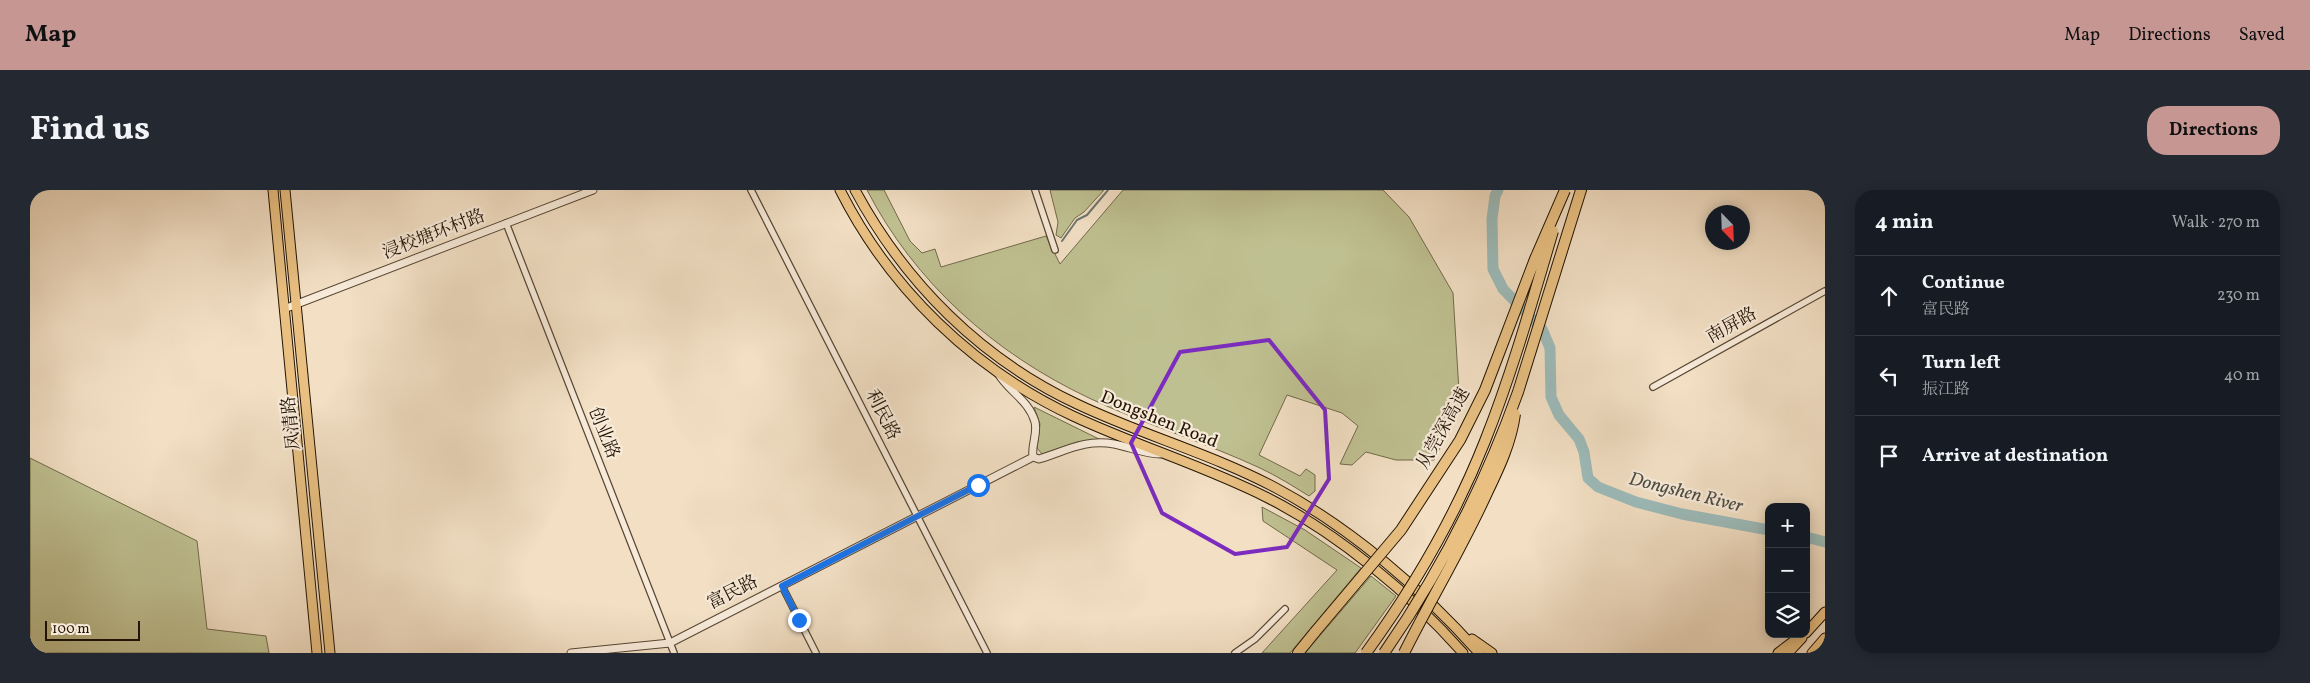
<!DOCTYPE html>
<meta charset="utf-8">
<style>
body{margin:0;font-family:Vollkorn,"Noto Serif SC",serif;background:#242831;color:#f1f3f6}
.controls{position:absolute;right:15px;bottom:15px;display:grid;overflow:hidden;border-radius:10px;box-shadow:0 2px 12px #0003}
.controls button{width:45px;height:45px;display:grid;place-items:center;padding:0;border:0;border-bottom:1px solid #363941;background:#171b24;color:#f1f3f6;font:25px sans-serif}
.compass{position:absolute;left:1675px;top:15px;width:45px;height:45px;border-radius:50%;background:#171b24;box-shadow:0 2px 12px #0003;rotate:157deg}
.scale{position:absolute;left:15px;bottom:12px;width:95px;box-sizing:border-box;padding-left:5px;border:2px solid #231404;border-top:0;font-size:14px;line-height:18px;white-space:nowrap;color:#231404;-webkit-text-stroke:4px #f7ead9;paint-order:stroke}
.stop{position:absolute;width:15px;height:15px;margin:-11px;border:4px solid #1a73e8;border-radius:50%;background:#fff}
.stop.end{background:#1a73e8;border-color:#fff;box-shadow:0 1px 5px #0008}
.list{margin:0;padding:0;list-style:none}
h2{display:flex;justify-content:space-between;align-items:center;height:65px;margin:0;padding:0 20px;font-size:21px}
h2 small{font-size:16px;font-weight:400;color:#9ea1a6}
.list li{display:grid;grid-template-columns:32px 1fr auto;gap:15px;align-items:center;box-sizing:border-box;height:80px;padding:0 20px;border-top:1px solid #363941}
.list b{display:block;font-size:19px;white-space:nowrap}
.list p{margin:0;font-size:16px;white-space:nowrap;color:#9ea1a6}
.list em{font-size:16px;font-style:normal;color:#9ea1a6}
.icon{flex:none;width:28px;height:28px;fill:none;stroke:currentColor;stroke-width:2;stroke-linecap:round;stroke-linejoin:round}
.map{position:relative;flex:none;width:1795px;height:463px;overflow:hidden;border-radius:20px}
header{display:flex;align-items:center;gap:30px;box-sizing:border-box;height:70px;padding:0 25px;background:#c59692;color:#111}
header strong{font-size:24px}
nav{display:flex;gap:28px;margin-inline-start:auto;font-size:18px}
.intro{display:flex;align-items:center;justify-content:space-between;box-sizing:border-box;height:120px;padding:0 30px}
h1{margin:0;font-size:35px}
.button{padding:12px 22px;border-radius:20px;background:#c59692;color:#111;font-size:18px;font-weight:700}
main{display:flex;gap:30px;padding:0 30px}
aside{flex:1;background:#171b24;border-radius:20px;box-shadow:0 2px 12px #0003}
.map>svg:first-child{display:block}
.green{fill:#bfc091;stroke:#716a4a}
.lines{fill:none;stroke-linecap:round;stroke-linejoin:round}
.stream{stroke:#6c7871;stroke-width:2}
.river{stroke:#9cbbba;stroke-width:11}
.minor-casing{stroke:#574734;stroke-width:8}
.tertiary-casing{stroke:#574734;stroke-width:9}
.primary-casing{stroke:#231404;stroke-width:11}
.trunk-casing{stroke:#231404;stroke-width:11}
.motorway-casing{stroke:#231404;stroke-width:12}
.minor{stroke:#f7ead9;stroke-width:5.5}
.tertiary{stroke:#f7ead9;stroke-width:7}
.primary{stroke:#e9c082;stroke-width:9}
.trunk{stroke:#e9c082;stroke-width:9}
.motorway{stroke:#e9c082;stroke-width:10}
.motorway-bridge-casing{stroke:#231404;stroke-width:12;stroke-linecap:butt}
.motorway-bridge{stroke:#e9c082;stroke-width:10}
.route{stroke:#1a73e8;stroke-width:6}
.marked{fill:none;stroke:#7b2cbf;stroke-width:4;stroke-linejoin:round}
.labels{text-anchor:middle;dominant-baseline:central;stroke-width:4.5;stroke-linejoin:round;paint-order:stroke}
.street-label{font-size:18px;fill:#231404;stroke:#f7ead9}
.water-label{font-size:19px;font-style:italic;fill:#4d4e44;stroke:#f7ead9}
</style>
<header>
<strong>Map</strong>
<nav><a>Map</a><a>Directions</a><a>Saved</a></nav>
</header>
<div class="intro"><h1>Find us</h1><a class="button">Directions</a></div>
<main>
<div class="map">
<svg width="1795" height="463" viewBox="0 0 1795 463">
<rect width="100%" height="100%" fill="#f2dfc4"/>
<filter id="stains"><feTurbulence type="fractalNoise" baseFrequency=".004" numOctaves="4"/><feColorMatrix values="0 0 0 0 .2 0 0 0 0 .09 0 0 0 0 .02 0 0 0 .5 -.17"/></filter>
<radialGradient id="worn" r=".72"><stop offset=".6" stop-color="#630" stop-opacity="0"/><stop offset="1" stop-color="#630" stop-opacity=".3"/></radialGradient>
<path class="green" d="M837,0h17l26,51 12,12 13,-4 6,18 105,-31 14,28 63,-74h260l26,27 44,76 7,115 -26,52h-38l-30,-8 -14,13 -12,-1 18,-38 -16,-13 -55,-18 -28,60 41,21 6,-7 9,6v16l-6,5c-16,-10 -32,-20 -49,-28 -56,-26 -116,-44 -171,-70 -95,-45 -174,-115 -222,-208z
M1020,0h54l-20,22 -9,6 -14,20 -5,-3 2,-13z
M1004,217l67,33 -24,2 -35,12 -5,-6 3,-24z
M0,268l167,83 10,88 59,7 3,17h-239z
M1232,317l43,23 56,38 -71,85h-28l75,-83 -74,-49z
M1341,386l25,20 -41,57h-50z"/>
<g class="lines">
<path class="stream" d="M1032,51l15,-21 10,-5 21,-25"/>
<path class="river" d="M1468,0l-3,6 -3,23 1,50 10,20 39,40 8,19 1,49 8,18 20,24 5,13 4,26 10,9 38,15 46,12 87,16
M1776,347l19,5"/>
<defs>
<path id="minor" d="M721,0l236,463
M1005,0l20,60
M476,33l168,430
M1623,197l172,-96
M752,396l34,67
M1205,463l20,-14 30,-30"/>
<path id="tertiary" d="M254,119l309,-119
M968,183c10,18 31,27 37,49 3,12 -4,23 -2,35l6,2c27,-8 45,-20 75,-15 16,3 31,10 46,10
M541,463l99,-10 363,-186"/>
<path id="primary" d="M1776,443l19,-21
M1758,463l14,-15
M1782,463l13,-15"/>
<path id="trunk" d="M243,0l44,463
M255,0l45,463
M810,0c50,99 133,179 233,226 64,30 132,50 195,82 69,35 143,96 195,155
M825,0c50,93 126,169 222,214 65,31 135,50 199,84 75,40 147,102 203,165
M1442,449l20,14
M1748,463l25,-19"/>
<path id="motorway" d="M1488,202l63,-202
M1268,463l17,-21"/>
</defs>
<use href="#minor" class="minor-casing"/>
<use href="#tertiary" class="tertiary-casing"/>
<use href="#primary" class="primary-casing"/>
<use href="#trunk" class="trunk-casing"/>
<use href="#motorway" class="motorway-casing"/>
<use href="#minor" class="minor"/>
<use href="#tertiary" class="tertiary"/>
<use href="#primary" class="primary"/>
<use href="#trunk" class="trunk"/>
<use href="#motorway" class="motorway"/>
<defs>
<path id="motorway-bridge" d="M1285,442l86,-102 59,-90 25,-50 50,-131 30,-69
M1336,463c48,-66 89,-136 119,-212 27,-68 47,-139 68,-210
M1354,463c58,-83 100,-166 134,-261
M1374,463c27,-54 58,-105 83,-160 12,-25 24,-50 28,-79"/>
</defs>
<use href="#motorway-bridge" class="motorway-bridge-casing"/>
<use href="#motorway-bridge" class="motorway-bridge"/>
</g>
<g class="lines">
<path class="route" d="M769,430l-17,-34 196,-101"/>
</g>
<path class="marked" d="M1239,150l56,70 4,69 -42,68 -52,7 -73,-41 -31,-70 49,-91z"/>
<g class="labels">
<g class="street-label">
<text transform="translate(404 45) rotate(-21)">浸校塘环村路</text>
<text transform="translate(1702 136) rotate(-29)">南屏路</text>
<text transform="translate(852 225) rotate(63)">利民路</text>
<text transform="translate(1129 230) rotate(22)">Dongshen Road</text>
<text transform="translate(262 233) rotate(-96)">凤清路</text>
<text transform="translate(1414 239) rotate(-61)">从莞深高速</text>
<text transform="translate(573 243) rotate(68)">创业路</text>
<text transform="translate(703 403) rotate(-27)">富民路</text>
</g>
<g class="water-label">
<text transform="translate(1656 303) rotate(14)">Dongshen River</text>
</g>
</g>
<rect width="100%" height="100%" filter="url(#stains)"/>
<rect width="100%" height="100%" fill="url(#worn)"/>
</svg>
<div class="controls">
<button>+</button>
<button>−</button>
<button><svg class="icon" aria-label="layers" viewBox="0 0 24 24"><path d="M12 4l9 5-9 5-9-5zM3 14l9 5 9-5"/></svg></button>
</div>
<svg class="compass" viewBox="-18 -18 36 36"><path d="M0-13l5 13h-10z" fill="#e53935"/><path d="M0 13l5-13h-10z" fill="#9ea1a6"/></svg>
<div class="scale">100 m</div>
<div class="stop" style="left:948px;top:295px"></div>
<div class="stop end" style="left:769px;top:430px"></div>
</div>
<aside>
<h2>4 min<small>Walk · 270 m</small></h2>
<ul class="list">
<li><svg class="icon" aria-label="ahead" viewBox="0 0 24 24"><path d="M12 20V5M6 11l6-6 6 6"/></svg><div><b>Continue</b><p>富民路</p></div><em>230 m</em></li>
<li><svg class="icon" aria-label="left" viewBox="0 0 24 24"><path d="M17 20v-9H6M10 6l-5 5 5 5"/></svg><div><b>Turn left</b><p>振江路</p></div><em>40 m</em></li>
<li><svg class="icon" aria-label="arrive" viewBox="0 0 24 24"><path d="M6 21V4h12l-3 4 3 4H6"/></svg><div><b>Arrive at destination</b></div></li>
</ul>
</aside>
</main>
